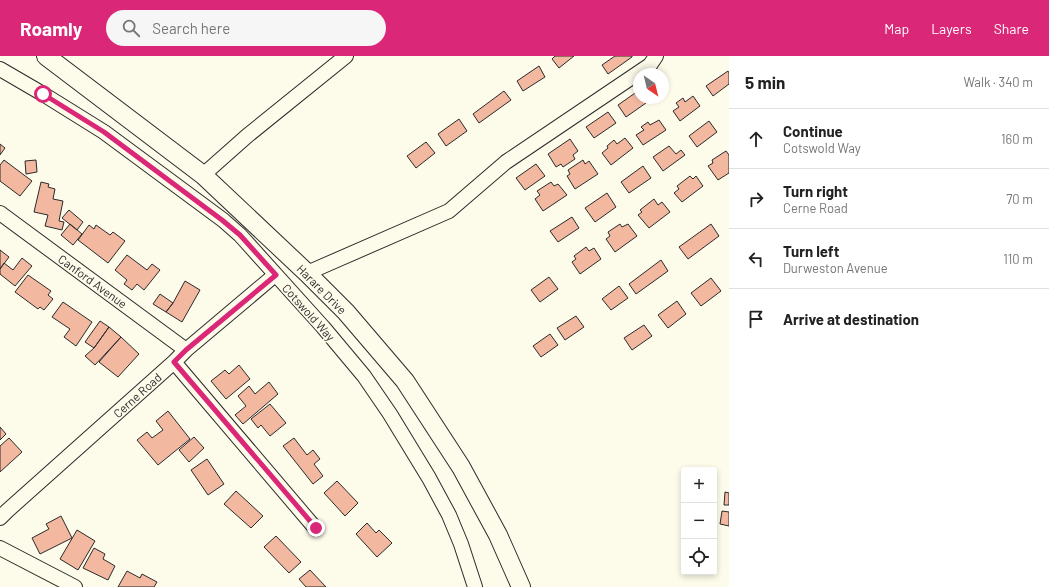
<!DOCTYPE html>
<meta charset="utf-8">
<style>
body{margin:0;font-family:Barlow,sans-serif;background:#f6f6f6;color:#222}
.controls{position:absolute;right:12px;bottom:12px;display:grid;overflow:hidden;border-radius:4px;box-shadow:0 2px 6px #0003}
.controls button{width:36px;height:36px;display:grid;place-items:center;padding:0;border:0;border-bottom:1px solid #e0e0e0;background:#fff;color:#222;font:20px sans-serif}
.compass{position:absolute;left:633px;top:12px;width:36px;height:36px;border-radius:50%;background:#fff;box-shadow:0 2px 6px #0003;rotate:145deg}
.stop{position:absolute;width:12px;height:12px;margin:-9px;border:3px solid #db2777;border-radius:50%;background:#fff}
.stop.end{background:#db2777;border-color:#fff;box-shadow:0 1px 4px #0008}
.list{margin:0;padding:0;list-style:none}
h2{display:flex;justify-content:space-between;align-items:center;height:52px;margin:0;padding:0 16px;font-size:17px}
h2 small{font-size:13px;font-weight:400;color:#767676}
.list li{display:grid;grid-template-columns:26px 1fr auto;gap:12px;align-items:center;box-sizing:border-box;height:60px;padding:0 16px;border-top:1px solid #e0e0e0}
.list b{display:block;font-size:15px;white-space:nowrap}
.list p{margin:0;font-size:13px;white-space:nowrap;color:#767676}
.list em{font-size:13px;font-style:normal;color:#767676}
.icon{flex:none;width:22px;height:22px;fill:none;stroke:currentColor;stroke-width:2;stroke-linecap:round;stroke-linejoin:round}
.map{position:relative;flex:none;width:729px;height:531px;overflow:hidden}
header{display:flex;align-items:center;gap:24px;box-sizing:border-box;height:56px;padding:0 20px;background:#db2777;color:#fff}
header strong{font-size:19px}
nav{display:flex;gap:22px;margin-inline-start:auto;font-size:14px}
.search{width:280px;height:36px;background:#f6f6f6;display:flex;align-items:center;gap:10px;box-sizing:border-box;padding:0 14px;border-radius:22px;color:#767676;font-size:15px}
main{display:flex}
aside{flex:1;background:#fff}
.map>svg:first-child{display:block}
.building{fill:#f2b8a0;stroke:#2b2b2b}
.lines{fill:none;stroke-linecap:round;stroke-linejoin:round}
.minor-casing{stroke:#2b2b2b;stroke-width:16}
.major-casing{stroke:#2b2b2b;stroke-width:20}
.minor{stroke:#fdfbea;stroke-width:14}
.major{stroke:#fdfbea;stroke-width:18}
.route{stroke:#db2777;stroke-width:5}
.labels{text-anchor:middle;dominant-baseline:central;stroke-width:3;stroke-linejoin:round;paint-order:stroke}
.street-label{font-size:12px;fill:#2b2b2b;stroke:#fdfbea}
</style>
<header>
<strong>Roamly</strong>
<div class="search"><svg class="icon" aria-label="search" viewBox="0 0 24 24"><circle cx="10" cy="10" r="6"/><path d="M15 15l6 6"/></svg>Search here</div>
<nav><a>Map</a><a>Layers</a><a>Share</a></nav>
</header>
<main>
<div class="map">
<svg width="729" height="531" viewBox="0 0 729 531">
<rect width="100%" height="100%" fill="#fdfbea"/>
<path class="building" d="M555,0h19l-15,12 -7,-9z
M615,0h17v1l-24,17 -6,-9z
M539,10l6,11 -22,14 -6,-10z
M728,15l1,2v11l-16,12 -7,-10z
M504,35l7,9 -32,23 -6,-9z
M638,35l1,7h4l3,5 -20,14 -8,-12z
M693,40l7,10 -20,15 -7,-10 6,-4 -3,-4 7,-5 2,4z
M608,56l8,11 -22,15 -8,-11z
M459,63l8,12 -21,15 -8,-12z
M659,64l7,10 -23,15 -7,-10 8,-5 -3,-3 7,-5 2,3z
M709,65l8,11 -20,15 -8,-11z
M625,82l8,10 -22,17 -9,-12 6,-5 -1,-2 7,-6 3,4z
M570,83l8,12 -5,4 2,4 -12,8 -2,-3 -5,3 -8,-13z
M426,86l9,11 -19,15 -9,-12z
M0,88l5,4 -5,7z
M669,90l7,8 5,-4 4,5 -22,16 -10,-14z
M726,95l3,4v18l-11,7 -10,-14 5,-3 -1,-3z
M4,104l28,21 -12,15 -20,-15v-16z
M36,104l1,12 -11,2 -1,-13z
M583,104l2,4 4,-3 9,13 -23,15 -8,-13 3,-2 -2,-4z
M536,108l9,12 -20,14 -9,-12z
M643,110l8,12 -22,15 -8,-11z
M690,120l3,3 3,-3 7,10 -21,16 -8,-9 5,-4 -2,-3z
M41,126l8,2 -1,3 7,2 -2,10 10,2 -4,20 5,1 -2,8 -17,-4 3,-11 -14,-3z
M551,126l3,4 4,-2 9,11 -24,16 -8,-12 5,-4 -3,-4z
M607,137l9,14 -21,15 -10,-14z
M654,143l4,6 4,-3 8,10 -21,16 -11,-13 4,-3 -2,-2z
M69,154l14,12 -6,8 -15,-12z
M572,161l7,11 -21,14 -8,-11z
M70,168l12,10 -9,11 -12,-10z
M620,168l2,3 6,-3 9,12 -22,16 -9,-13 4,-3 -2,-4z
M711,168l8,12 -31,23 -9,-12z
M89,169l5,4 2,-4 14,10 3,-3 12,9 -17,22 -30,-23z
M586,191l3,4 5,-3 7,11 -21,15 -8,-12 4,-3 -2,-3z
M0,194l9,7 -9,12z
M127,199l20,15 5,-6 8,6 -16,20 -7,-6 -5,6 -8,-6 3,-4 -12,-10z
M22,202l10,8 -17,20 -15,-12v-5l4,-6 9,7z
M661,204l7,11 -32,23 -7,-10z
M28,219l23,16 -3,4 5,4 -9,11 -4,-3 -2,2 -23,-17z
M549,221l9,12 -18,13 -9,-12z
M711,222l10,13 -20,15 -10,-13z
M185,225l15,9 -18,32 -16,-10 7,-9z
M619,230l9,12 -17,12 -9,-11z
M160,238l13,9 -7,9 -13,-8z
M677,245l9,13 -18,14 -10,-13z
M63,246l29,20 -16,24 -12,-9 6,-8 -18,-12z
M576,260l8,11 -19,13 -8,-12z
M100,265l9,6 -15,21 -9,-6z
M644,269l8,11 -20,14 -8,-12z
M109,271l12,10 -26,28 -10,-9 9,-8z
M550,278l8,11 -17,12 -8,-11z
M121,281l18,17 -21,23 -19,-15z
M239,309l11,14 -24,20 -15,-18 14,-11 4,4z
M269,326l9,12 -35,30 -8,-9 11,-9 -8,-10 11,-10 6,8z
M270,348l16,19 -16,13 -9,-11 -3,3 -7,-9z
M168,355l22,28 -32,26 -21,-25 10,-8 5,6 11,-8 -7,-9z
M0,371l6,7 -6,6z
M194,381l10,11 -15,14 -10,-12z
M9,382l13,14 -22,20v-26z
M294,382l13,17 6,-5 7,9 -6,5 9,12 -10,8 -30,-38z
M207,403l17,25 -16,11 -17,-25z
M337,425l21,22 -13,13 -21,-23z
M236,435l27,25 -12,12 -27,-24z
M725,436l4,1v12h-5z
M722,455l7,1v14l-9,-2z
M61,460l11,22 -32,16 -8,-16 17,-9 -3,-5z
M367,467l9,10 3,-3 13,13 -15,14 -21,-23z
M77,474l18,11 -17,29 -18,-11z
M276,480l25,26 -12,11 -25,-26z
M94,492l11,6 -2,5 12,7 -7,14 -25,-12z
M310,514l16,17h-20l-7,-8z
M127,515l13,7 2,-4 15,8 -3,5h-36z"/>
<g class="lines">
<defs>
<path id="minor" d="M0,13l43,25 61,38 119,88 17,15 83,92 41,49 26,38 39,64 20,37 12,29 14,43
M203,119l44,-39 99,-80
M0,157l186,137
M307,217l142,-62 57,-49 144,-97 6,-9
M174,306l142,167
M0,462l7,-7 167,-149 12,-12 89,-75
M0,492l75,39"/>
<path id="major" d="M46,0l157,119 104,98 39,39 59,69 56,86 37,68 23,52"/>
</defs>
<use href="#minor" class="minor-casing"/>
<use href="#major" class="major-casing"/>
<use href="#minor" class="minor"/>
<use href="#major" class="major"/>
</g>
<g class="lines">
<path class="route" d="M43,38l61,38 118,88 18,15 36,40 -90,75 -12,12 142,166"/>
</g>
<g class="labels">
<g class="street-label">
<text transform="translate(93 225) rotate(36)">Canford Avenue</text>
<text transform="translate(322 233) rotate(45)">Harare Drive</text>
<text transform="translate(309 256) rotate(48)">Cotswold Way</text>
<text transform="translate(137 339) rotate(-42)">Cerne Road</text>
</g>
</g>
</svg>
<div class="controls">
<button>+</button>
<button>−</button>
<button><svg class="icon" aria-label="locate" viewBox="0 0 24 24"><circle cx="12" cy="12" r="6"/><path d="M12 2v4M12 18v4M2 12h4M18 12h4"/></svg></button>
</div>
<svg class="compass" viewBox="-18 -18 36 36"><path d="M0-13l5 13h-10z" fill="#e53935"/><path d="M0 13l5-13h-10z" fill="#767676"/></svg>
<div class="stop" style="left:43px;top:38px"></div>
<div class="stop end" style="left:316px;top:472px"></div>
</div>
<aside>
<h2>5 min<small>Walk · 340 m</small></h2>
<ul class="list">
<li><svg class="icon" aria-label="ahead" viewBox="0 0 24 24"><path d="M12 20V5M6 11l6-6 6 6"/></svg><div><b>Continue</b><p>Cotswold Way</p></div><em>160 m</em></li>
<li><svg class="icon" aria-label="right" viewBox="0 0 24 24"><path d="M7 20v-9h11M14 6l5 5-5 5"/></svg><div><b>Turn right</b><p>Cerne Road</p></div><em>70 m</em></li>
<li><svg class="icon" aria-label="left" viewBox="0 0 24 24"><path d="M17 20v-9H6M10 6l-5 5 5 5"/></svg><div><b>Turn left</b><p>Durweston Avenue</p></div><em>110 m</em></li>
<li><svg class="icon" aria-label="arrive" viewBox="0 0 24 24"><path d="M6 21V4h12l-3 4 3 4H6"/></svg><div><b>Arrive at destination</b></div></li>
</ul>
</aside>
</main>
